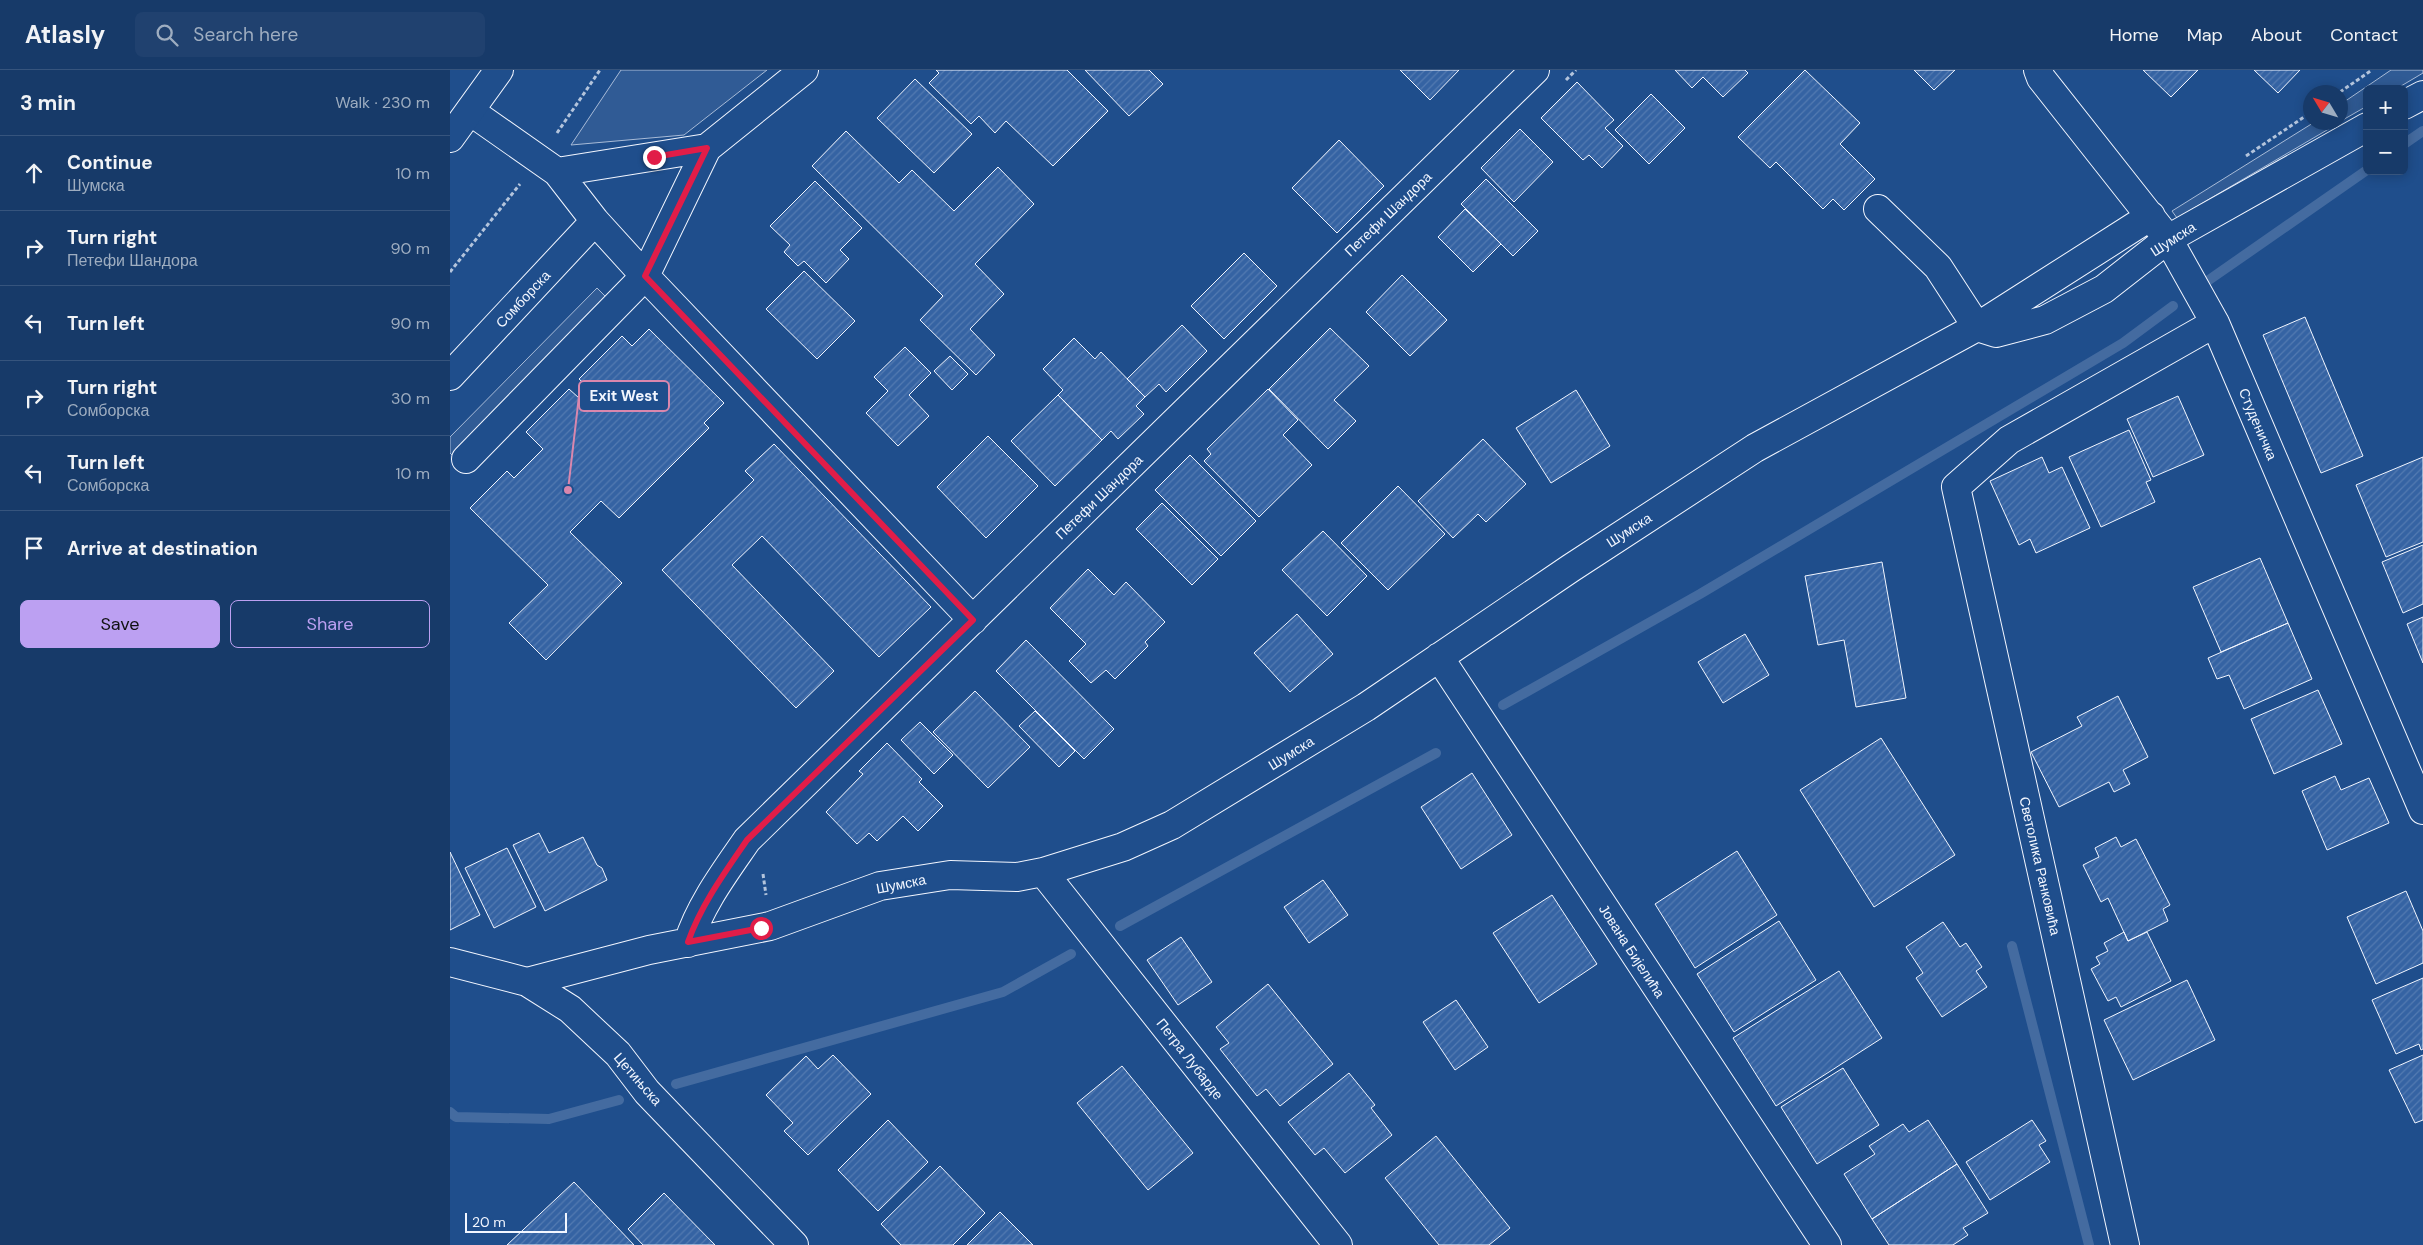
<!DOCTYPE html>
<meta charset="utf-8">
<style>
body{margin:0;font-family:"DM Sans",sans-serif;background:#20416f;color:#f1f3f6}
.controls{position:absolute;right:15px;top:15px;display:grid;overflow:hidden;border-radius:8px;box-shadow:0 2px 12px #0003}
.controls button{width:45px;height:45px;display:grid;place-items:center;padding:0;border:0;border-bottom:1px solid #36547d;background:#173a69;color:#f1f3f6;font:25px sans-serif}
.compass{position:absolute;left:1853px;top:15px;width:45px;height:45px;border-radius:50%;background:#173a69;box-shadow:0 2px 12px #0003;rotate:308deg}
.scale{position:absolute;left:15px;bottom:12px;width:102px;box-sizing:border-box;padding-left:5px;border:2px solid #f2f6ff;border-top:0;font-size:14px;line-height:18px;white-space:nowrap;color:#f2f6ff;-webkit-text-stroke:4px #1f4e8c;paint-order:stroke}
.stop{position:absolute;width:15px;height:15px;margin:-11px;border:4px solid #e11d48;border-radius:50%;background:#fff}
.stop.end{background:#e11d48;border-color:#fff;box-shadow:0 1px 5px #0008}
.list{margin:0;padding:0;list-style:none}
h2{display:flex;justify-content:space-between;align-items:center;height:65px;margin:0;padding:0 20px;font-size:21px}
h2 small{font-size:16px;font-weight:400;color:#9eadc0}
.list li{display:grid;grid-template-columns:32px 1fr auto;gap:15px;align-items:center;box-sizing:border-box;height:75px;padding:0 20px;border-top:1px solid #36547d}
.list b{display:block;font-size:19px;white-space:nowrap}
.list p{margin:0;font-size:16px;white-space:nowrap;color:#9eadc0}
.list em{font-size:16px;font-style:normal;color:#9eadc0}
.actions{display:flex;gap:10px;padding:15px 20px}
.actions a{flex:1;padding:11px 0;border:1px solid #bca0f2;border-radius:8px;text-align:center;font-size:18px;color:#bca0f2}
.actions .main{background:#bca0f2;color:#111}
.icon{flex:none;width:28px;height:28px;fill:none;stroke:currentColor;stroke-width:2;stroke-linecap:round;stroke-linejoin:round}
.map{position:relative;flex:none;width:1973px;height:1175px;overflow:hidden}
header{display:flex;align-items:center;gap:30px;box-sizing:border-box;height:70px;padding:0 25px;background:#173a69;border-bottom:1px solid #36547d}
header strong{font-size:24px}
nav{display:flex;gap:28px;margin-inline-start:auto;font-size:18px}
.search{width:350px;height:45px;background:#20416f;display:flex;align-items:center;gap:12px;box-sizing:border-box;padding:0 18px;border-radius:8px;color:#9eadc0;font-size:19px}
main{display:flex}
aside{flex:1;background:#173a69}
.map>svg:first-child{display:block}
.built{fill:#305b95;stroke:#a8bbd7}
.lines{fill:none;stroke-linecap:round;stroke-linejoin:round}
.stream{stroke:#446ba0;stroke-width:10}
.building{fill:url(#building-hatch);stroke:#f2f6ff}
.minor-casing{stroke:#f2f6ff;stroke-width:30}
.major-casing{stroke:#f2f6ff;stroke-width:30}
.path{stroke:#b3c4dc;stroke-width:3;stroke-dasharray:4 2.5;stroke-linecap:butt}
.minor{stroke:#1f4e8c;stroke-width:28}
.major{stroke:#1f4e8c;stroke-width:28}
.route{stroke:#e11d48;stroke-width:6}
.labels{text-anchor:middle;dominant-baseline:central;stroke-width:4;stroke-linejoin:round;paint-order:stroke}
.street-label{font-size:14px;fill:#f2f6ff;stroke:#1f4e8c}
.leader{fill:none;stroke:#da87ad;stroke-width:2}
.callout-dot{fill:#da87ad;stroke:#1f4e8c;stroke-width:2}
.callout{fill:#1f4e8c;stroke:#da87ad;stroke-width:2}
.callout-label{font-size:15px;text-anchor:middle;font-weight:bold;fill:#f2f6ff}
</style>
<header>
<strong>Atlasly</strong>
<div class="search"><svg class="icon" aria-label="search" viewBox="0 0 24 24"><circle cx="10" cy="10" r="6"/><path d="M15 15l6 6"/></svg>Search here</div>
<nav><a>Home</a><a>Map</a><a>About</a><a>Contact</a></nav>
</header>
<main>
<aside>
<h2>3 min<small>Walk · 230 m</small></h2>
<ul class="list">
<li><svg class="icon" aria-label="ahead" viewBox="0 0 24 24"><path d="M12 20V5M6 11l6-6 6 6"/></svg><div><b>Continue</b><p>Шумска</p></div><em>10 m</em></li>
<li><svg class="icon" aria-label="right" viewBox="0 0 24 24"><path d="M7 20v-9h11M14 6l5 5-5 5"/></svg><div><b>Turn right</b><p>Петефи Шандора</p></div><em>90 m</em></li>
<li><svg class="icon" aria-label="left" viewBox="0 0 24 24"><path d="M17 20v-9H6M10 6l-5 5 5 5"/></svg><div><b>Turn left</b></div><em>90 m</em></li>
<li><svg class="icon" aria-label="right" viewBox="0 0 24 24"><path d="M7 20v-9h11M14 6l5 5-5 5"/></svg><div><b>Turn right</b><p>Сомборска</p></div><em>30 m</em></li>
<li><svg class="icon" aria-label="left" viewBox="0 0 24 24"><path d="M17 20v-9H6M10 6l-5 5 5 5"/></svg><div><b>Turn left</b><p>Сомборска</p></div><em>10 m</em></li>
<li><svg class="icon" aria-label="arrive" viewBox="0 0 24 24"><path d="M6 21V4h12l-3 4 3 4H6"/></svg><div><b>Arrive at destination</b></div></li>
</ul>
<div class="actions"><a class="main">Save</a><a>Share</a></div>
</aside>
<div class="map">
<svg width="1973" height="1175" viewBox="0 0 1973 1175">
<defs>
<pattern id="building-hatch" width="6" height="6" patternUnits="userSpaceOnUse" patternTransform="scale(1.25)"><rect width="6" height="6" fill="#3563a3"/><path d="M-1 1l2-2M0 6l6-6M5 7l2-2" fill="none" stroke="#537ab1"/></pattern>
</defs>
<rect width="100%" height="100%" fill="#1f4e8c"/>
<path class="built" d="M171,0h146l-83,65 -113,10z
M1941,0h32v3l-27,16h-29v17l-26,15v-17z
M1863,53h26l-162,95 -5,-7z
M147,218l19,19 -155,157 -11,-11v-16z"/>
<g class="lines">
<path class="stream" d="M1954,74l19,-13
M1756,212l161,-112
M1053,635l197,-111 423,-251 50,-37
M670,856l316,-173
M1562,876l77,299
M226,1014l327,-92 68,-38
M0,1042l6,5 93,2 70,-19"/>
</g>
<path class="building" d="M486,0h131l41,41 -55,55 -47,-45 -11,12 -16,-17 -8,8 -42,-41 10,-10z
M635,0h64l14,14 -34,32z
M950,0h59l-29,30z
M1225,0h70l3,3 -25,24 -20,-20 -11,11z
M1355,0l55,53 -20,21 35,35 -31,31 -11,-11 -10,10 -47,-47 -6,6 -32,-31z
M1464,0h41l-21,20z
M1693,0h55l-27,27z
M1804,0h46l-22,23z
M465,9l57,55 -38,39 -57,-55z
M1127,12l37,38 -9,8 18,18 -21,22 -13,-13 -6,5 -42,-42z
M1201,24l34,34 -36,36 -34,-34z
M1070,59l33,33 -39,40 -33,-34z
M396,61l53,52 13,-13 42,41 44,-44 36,37 -59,60 29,30 -34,35 25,26 -19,20 -56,-55 23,-24 -131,-130z
M889,70l45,46 -47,47 -45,-45z
M1036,109l52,52 -25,25 -52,-52z
M365,111l47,47 -22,22 9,9 -23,24 -22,-22 -6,5 -14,-14 6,-7 -20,-19z
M1015,139l36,35 -28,28 -35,-35z
M794,183l33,33 -53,53 -33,-33z
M354,201l51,50 -38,38 -51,-50z
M952,205l45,45 -37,36 -44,-44z
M1855,247l58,139 -42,17 -58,-138z
M732,255l25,26 -41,41 -7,-8 -14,13 -18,-18z
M880,258l39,38 -35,34 22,21 -28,28 -59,-60z
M199,259l75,74 -20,20 5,5 -90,90 -18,-17 -31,31 52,51 -76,77 -37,-37 39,-38 -78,-77 37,-37 7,7 29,-29 -17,-17 43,-43 10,9 10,-10 -10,-9 43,-43 10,10z
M624,268l21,21 6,-7 44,45 -9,9 8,8 -26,25 -7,-8 -9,9 -44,-45 5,-5 -20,-21z
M455,277l26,26 -22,22 20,21 -31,30 -32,-33 22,-22 -14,-14z
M500,286l18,18 -16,16 -18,-19z
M818,319l30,31 -15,15 29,30 -53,52 -55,-56 7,-7 -4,-5z
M1126,320l34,56 -59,37 -35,-55z
M608,325l44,45 -47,46 -44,-45z
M1728,326l26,59 -51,22 -26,-58z
M1679,360l22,50 -5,2 9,20 -54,25 -32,-70z
M538,366l50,50 -52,52 -49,-51z
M1033,369l43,45 -40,38 -8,-8 -25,24 -35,-37z
M324,374l157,163 -52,50 -117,-121 -30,29 102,106 -38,37 -134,-138 92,-90 -9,-9z
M740,385l66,66 -35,35 -66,-66z
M1592,387l7,16 13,-6 28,61 -54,25 -6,-14 -11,6 -29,-64z
M1973,387v85l-37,15 -30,-72z
M948,416l47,48 -57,56 -47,-47z
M712,433l56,56 -26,26 -56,-56z
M873,461l44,45 -40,40 -45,-46z
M1973,475v59l-20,9 -21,-51z
M1810,488l28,65 -67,29 -28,-65z
M1432,492l24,136 -50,9 -12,-67 -26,5 -13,-69z
M638,499l26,26 12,-13 39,40 -20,20 3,4 -33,33 -9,-9 -15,13 -22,-22 17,-17 -36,-36z
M847,544l36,40 -43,38 -36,-39z
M1973,547v46l-16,-39z
M1838,553l24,56 -68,30 -15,-34 -12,4 -9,-21z
M1295,564l24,41 -46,28 -25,-41z
M576,570l88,89 -30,30 -88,-88z
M1868,620l24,54 -68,30 -23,-55z
M525,621l55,56 -42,41 -55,-56z
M1668,626l30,61 -25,13 7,14 -16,8 -5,-10 -50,25 -28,-55 51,-26 -5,-9z
M585,641l40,40 -16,16 -40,-41z
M470,652l33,33 -19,19 -33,-34z
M1431,668l74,117 -81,52 -74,-117z
M437,673l35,36 -3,3 24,24 -25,25 -15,-15 -26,25 -8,-8 -12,11 -31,-32 37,-38 -4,-3z
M1022,703l40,62 -51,34 -40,-62z
M1885,706l6,14 28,-12 20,45 -62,27 -25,-59z
M89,763l10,20 34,-16 14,28 5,3 5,12 -62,31 -32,-66z
M1666,767l5,10 15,-8 34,66 -7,4 5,12 -40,20 -20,-43 -7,4 -18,-37 16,-8 -4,-9z
M57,778l29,59 -42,21 -29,-60z
M1287,781l40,64 -82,53 -40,-64z
M0,782l30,63 -30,15z
M873,810l25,35 -39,28 -25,-36z
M1956,821l17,40v32l-47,21 -29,-67z
M1102,825l45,69 -58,39 -46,-70z
M1329,851l37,59 -82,52 -37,-58z
M1493,852l17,25 6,-4 16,24 -6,4 11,16 -45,30 -26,-39 7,-5 -17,-26z
M1674,862l4,9 19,-9 24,49 -50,26 -5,-10 -8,4 -17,-32 9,-5 -4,-7 12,-6 -4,-8z
M731,867l31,45 -34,23 -31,-45z
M1389,901l43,67 -106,68 -43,-68z
M1973,908v71l-2,1 -2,-6 -23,10 -24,-54z
M1737,910l28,60 -82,40 -29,-60z
M818,914l65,80 -53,42 -14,-17 -9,7 -37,-47 9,-6 -13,-16z
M1006,930l32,47 -33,23 -32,-48z
M383,985l38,39 -63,61 -24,-24 9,-8 -27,-28 40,-39 12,13z
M1973,985v65l-8,3 -26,-53z
M672,996l71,87 -45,37 -71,-87z
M1393,998l36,57 -62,39 -36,-57z
M899,1003l26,32 -4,3 21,27 -47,38 -21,-25 -9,7 -27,-33z
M438,1050l40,42 -50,49 -40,-41z
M1478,1050l29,44 -85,55 -28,-45 31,-20 -6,-8 34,-22 6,8z
M1582,1050l14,21 -7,4 11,17 -60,38 -24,-38z
M986,1066l74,92 -21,17h-50l-54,-67z
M1507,1094l31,49 -25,15 5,7 -15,10h-64l-17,-26z
M490,1096l45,47 -32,32h-52l-20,-21z
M124,1112l60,63h-127z
M214,1123l51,52h-72l-15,-16z
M550,1142l33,33h-66z"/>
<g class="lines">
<defs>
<path id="minor" d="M1588,0l3,8 127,161 47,84 208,487
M1954,35l19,-10
M20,41l87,61 38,49 50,55 328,344
M107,102l150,-24 97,-78
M1428,139l60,58 39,60 19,6 49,-13 59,-31 64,-50 199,-112
M0,306l145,-155
M16,389l179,-183 62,-128
M989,587l388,588
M593,802l295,373
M238,873c12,-38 37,-71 59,-103l788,-770
M0,892l77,20 43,27 48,45 29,38 147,153
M77,912l122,-32 121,-24 110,-40 70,-11 67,2 26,-5 80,-25 49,-22 194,-118 205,-139 184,-120 222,-121 174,-111
M1675,1175l-169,-758 53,-47 206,-117"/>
<path id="major" d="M0,68l49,-68"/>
</defs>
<use href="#minor" class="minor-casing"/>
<use href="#major" class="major-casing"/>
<path class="path" d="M1116,10l10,-10
M1890,22l32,-22
M107,63l43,-63
M1796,86l64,-43
M0,202l70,-88
M313,804l3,21"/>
<use href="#minor" class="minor"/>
<use href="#major" class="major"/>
</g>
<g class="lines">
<path class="route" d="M204,87l53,-9 -62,128 328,344 -226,220c-22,32 -46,65 -59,102l73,-14"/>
</g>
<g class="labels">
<g class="street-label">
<text transform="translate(938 144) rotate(-44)">Петефи Шандора</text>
<text transform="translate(1723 169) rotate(-33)">Шумска</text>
<text transform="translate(73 229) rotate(-47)">Сомборска</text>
<text transform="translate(1808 354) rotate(67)">Студеничка</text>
<text transform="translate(649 427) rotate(-44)">Петефи Шандора</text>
<text transform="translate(1179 460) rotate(-33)">Шумска</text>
<text transform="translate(841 683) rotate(-32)">Шумска</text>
<text transform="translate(1590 796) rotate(77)">Светолика Ранковића</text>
<text transform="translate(451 814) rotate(-11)">Шумска</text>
<text transform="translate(1182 881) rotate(57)">Јована Бијелића</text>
<text transform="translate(740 989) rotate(52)">Петра Лубарде</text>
<text transform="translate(188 1009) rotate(49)">Цетињска</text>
</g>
</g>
<path class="leader" d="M118 420L129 326"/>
<circle class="callout-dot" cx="118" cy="420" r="5"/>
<rect class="callout" x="129" y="311" width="90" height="30" rx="5"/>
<g class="callout-label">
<text x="174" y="331">Exit West</text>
</g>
</svg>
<div class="controls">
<button>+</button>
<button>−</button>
</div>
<svg class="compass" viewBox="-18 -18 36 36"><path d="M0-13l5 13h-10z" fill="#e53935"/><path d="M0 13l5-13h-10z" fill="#9eadc0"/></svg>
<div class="scale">20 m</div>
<div class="stop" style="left:311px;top:858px"></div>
<div class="stop end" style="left:204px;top:87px"></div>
</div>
</main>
